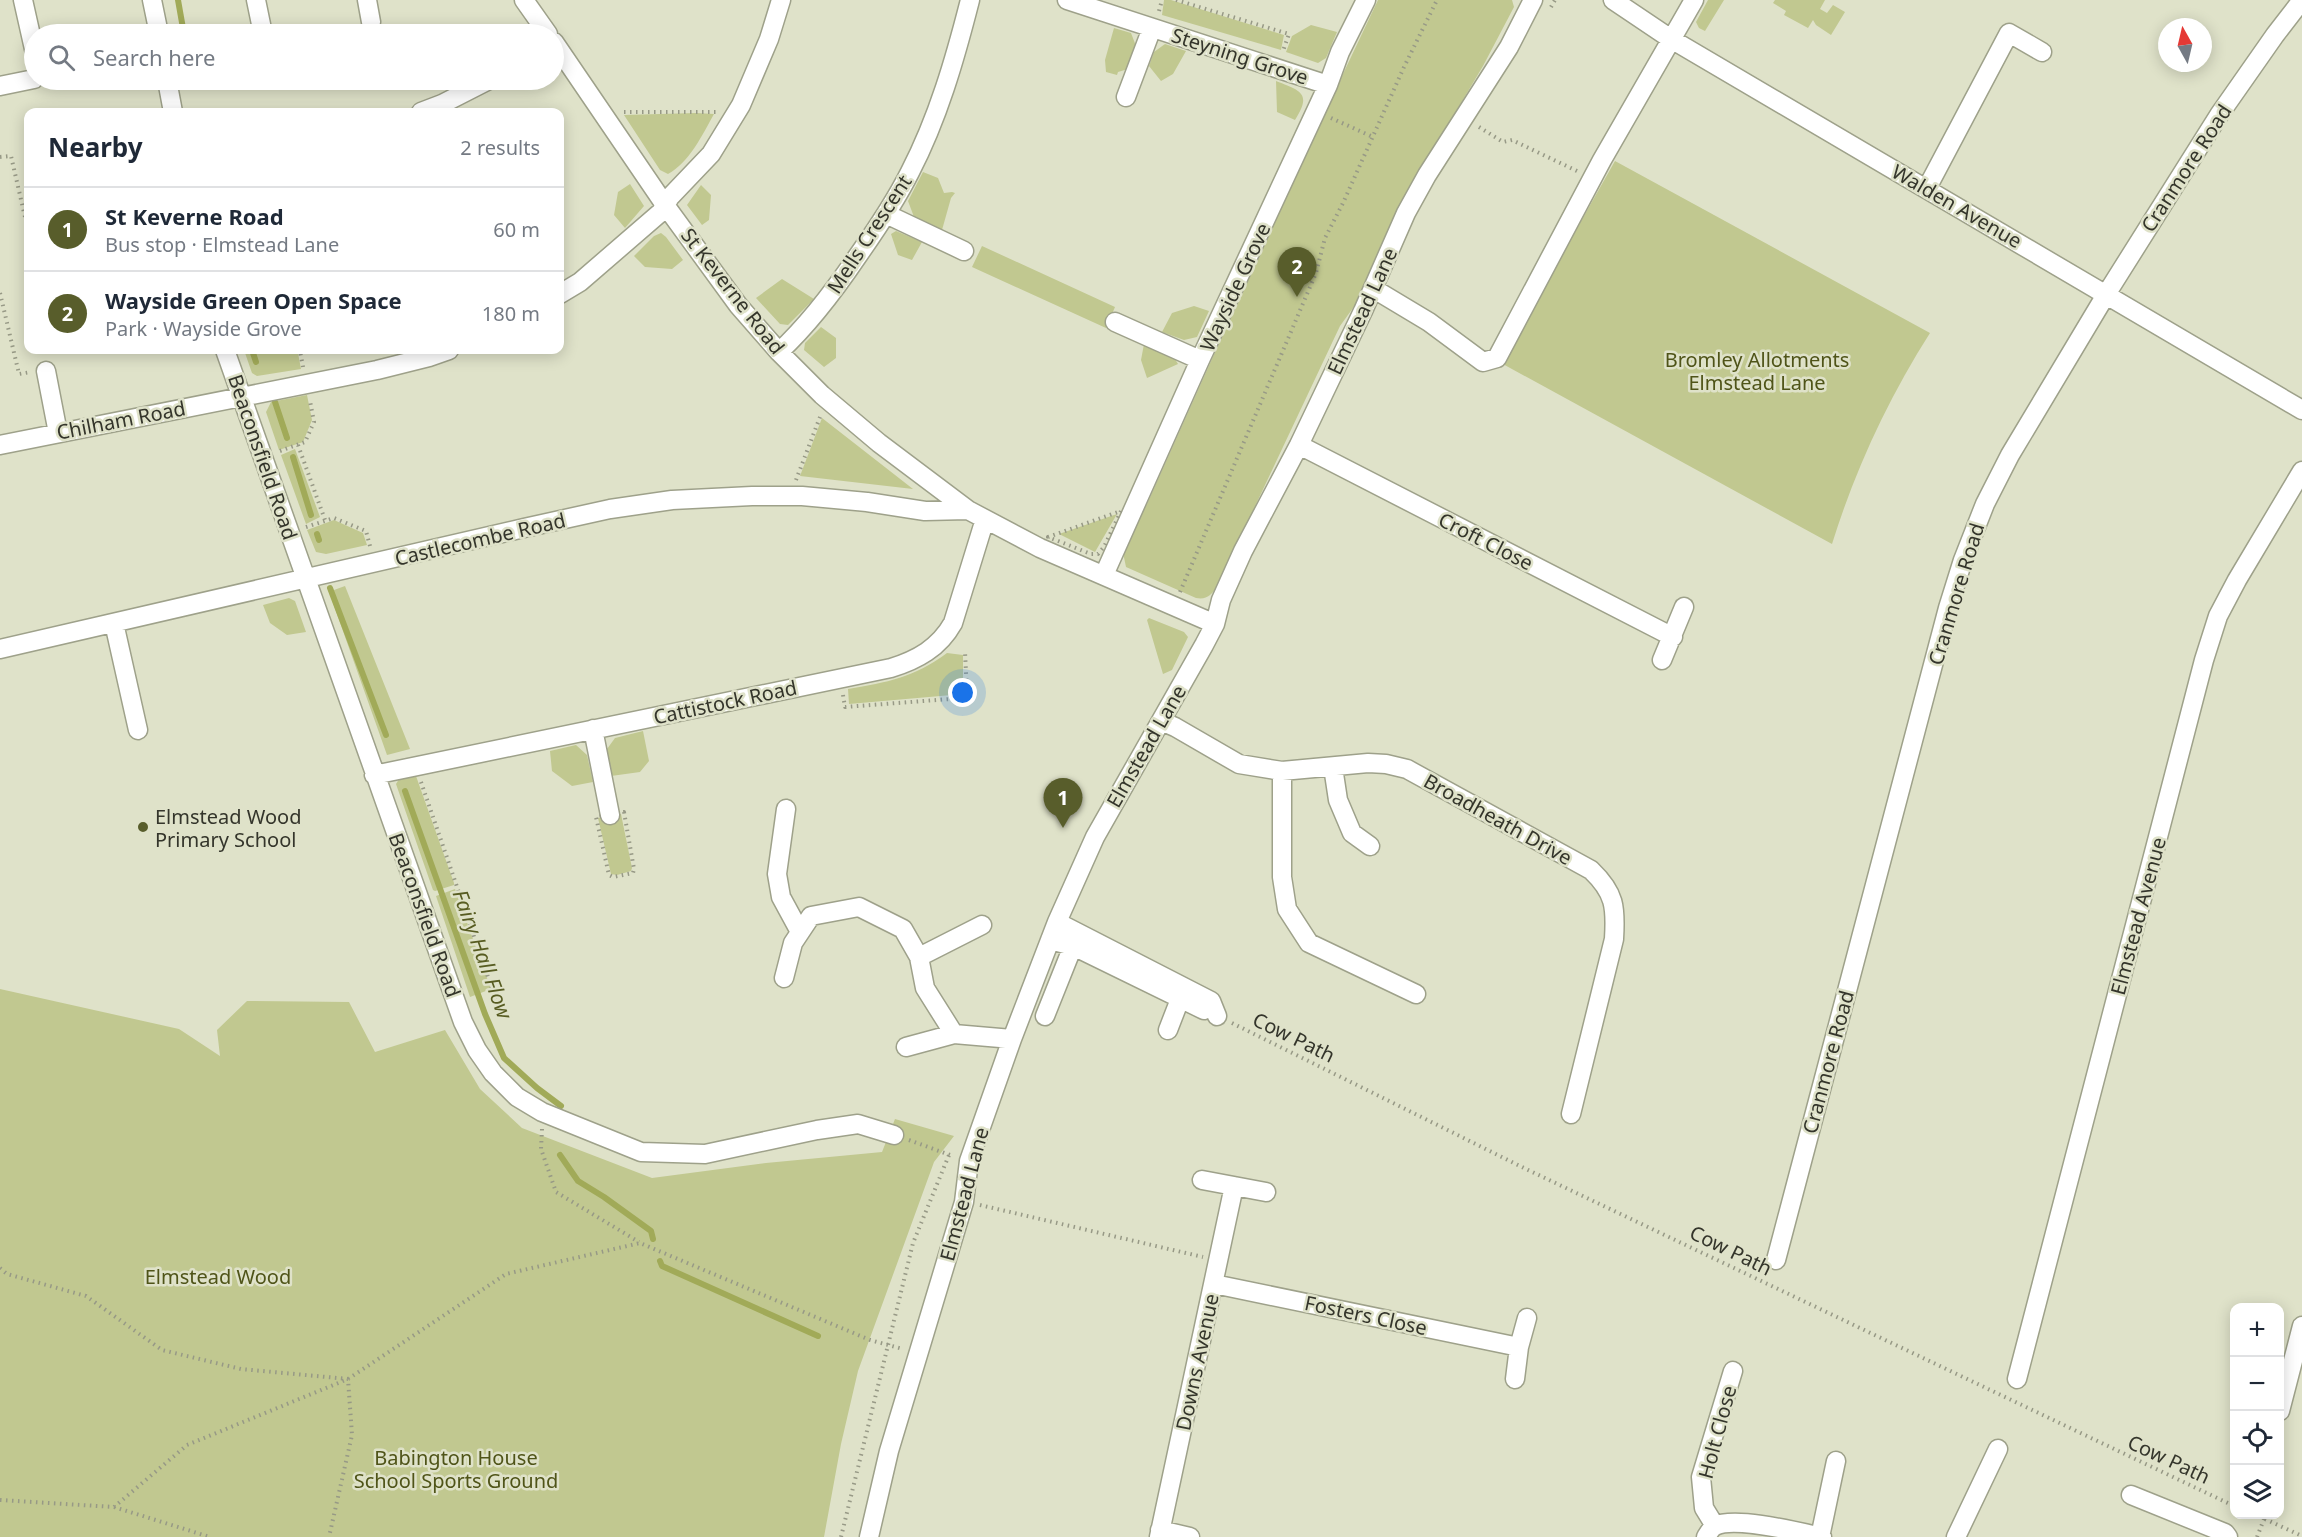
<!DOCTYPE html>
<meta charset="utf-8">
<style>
body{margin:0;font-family:"Noto Sans",sans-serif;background:#f2f2f3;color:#1f2937}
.controls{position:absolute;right:18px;bottom:18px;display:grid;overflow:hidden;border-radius:12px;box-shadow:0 3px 15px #0003}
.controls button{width:54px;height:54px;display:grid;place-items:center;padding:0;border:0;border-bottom:2px solid #e0e1e3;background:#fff;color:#1f2937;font:30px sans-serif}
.compass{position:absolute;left:2158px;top:18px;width:54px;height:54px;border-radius:50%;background:#fff;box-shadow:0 3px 15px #0003;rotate:352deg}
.you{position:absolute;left:963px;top:693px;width:21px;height:21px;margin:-15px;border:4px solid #fff;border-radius:50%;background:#1a73e8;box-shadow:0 0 0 9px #1a73e833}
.badge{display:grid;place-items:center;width:39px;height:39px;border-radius:50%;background:#585d2b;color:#fff;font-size:20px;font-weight:700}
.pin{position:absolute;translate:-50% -50px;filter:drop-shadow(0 2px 3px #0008)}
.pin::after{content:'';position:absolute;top:32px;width:21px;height:18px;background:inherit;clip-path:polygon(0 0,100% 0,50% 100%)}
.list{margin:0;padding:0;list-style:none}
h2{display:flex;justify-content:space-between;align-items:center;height:78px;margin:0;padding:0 24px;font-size:26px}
h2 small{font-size:20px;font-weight:400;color:#747a83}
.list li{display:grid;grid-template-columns:39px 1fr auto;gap:18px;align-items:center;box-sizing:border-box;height:84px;padding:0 24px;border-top:2px solid #e0e1e3}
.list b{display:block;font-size:22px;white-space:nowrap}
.list p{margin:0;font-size:20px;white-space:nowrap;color:#747a83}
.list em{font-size:20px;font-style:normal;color:#747a83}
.icon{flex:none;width:33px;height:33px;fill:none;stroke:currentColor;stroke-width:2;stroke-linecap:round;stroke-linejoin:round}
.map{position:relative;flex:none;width:2302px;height:1537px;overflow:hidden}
.search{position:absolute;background:#fff;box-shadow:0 3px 15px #0003;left:24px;top:24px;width:540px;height:66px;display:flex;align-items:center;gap:15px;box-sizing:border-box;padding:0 21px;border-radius:33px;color:#747a83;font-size:22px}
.panel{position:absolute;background:#fff;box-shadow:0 3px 15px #0003;left:24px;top:108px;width:540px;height:246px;border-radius:12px}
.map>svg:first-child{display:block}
.green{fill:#c1c890}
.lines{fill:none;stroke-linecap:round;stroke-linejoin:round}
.stream{stroke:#a1aa58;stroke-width:6}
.minor-casing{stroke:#9ea18a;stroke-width:21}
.path{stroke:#979986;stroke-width:4;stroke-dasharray:1.5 4.5;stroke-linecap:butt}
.minor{stroke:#fff;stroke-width:18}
.poi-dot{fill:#585d2b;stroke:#dfe2c9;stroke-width:2}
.labels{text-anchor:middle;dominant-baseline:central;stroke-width:5;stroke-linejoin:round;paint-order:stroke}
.street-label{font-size:20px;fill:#34352b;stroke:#dfe2c9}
.park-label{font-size:20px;fill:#4f5418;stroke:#dfe2c9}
.poi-label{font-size:20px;fill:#34352b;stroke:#dfe2c9;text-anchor:start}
.water-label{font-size:21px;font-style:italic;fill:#575c21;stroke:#dfe2c9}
</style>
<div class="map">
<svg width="2302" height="1537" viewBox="0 0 2302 1537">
<rect width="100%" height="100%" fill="#dfe2c9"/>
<path class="green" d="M1164,0h7l113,35 -3,15 -119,-35z
M1378,0h134l2,7 -31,59 -66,111 -51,113 -26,36 -123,261c-6,8 -10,13 -21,11l-70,-31 -4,-19 25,-44 133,-297z
M1708,0h16l-19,31 -6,-3 -3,-6z
M1775,0h50l-5,9 7,4 6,-8 12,7 -14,23 -15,-10 -3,-5 -5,8 -24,-13 2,-4 -13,-8z
M1311,25l26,7 -11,26 -8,5 -32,-11 6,-16z
M1114,28l17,5 5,13 -8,23 -10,3 -1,3 -11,-3 -1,-12z
M1165,44l21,7 -13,23 -12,7 -12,-15 5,-14z
M1276,81c25,10 36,12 19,39l-18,-8z
M696,113l18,1c-11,20 -25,49 -46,60l-8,-4 -36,-55z
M1615,161l315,172c-42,66 -75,137 -98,211l-331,-181z
M923,172l15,6 6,15 8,-1 3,1 -4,5 -9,32 -28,-13 -6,-16z
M630,184l14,22 -19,22 -11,-13 4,-23z
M701,185l10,10 -2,25 -7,5 -15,-20z
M896,231l26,11 -10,18 -14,-5 -7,-21z
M661,233l5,4 17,23 -11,9 -27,-2 -11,-11 20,-20z
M982,246l133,61 -9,21 -134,-61z
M782,279l32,20 -26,26 -8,-1 -24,-26z
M1194,306l15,5 -12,26 -13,3 -22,-8 10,-19z
M821,327l15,11v20l-12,9 -20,-17 1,-7z
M1144,344l31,15 3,5 -31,14 -6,-18z
M244,350h46l8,3 3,16 -44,7 -5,-3z
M307,395l5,25 -9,22 -24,8 -13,-38 5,-10z
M822,418l91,71 -113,-13z
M295,449l25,68 -14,7 -25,-69z
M1117,514l-22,38 -36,-18z
M334,520l29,13 4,12 -41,9 -10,-2 -9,-22z
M345,586l65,163 -23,6 -54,-152 -2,-7 3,-6z
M289,598l6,3 11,31 -19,3 -17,-12 -7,-18z
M1149,618l35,14 4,5 -16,33 -9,4 -16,-54z
M947,653l16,2v39l-114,10 -1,-15c40,-7 65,-11 99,-36z
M643,731l6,30 -9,11 -29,4 -4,-27 8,-11z
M576,745l11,10 6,27 -21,4 -20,-15 -2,-20z
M416,776l38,107v2l-19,6 -2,-1 -37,-106 3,-5z
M621,814l11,54 -1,3 -14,4 -6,-1 -13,-56z
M455,889l36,100 -21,8 -34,-101z
M0,989l179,40 41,27 -3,-26 30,-29 102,1 26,50 70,-22 35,59 42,39 130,50 114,-15 116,-11 13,-33 59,17 -20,26 -76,209 -17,73 -17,93h-824z"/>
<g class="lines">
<path class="stream" d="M178,0l6,34
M253,353l3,9
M275,402l12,36
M293,457l18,58
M317,534l2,6
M330,588l56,147
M405,791l80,223 19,44 33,30 24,18
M560,1155l18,26 26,16 47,34 2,8
M660,1261l2,5 156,70"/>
<defs>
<path id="minor" d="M23,0l11,49
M152,0l7,34
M256,0l7,34
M367,0l4,22
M524,0l24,34
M1067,0l261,85
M1613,0l58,39 631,371
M554,42l111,163 73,100 41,47 43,43 57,48 89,67 72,38 175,76
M167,80l6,32
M0,86l34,-7
M1126,97l26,-69
M421,112l21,-8 47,-24
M1927,188l82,-155 33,19
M886,214l78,37
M1374,289l55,33 54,40 14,-4 105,-198 92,-160
M560,294l20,-12 81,-70 9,-15 41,-43 30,-49 28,-66 12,-39
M1115,322l85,38
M225,350l238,672 14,28 16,23 24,24 25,15 99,40 64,2 112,-24 41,-6 36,11
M779,352c30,-28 55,-61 78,-95 19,-27 38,-55 53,-85 28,-54 45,-113 60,-172
M46,371l12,62
M0,445l377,-75 52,-13 20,-7
M1299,445l374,192
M1104,575l96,-215 128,-275 12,-33 26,-52
M114,623l24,107
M0,649l524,-121 86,-19 62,-9 80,-4h50l65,6 58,9 43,-1
M1662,660l22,-53
M1161,721l14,6 64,37 43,7 86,-8 18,1 21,5 184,101c24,23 25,37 23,69l-43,175
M593,729l17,86
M1333,767l5,33 14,33 18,13
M1282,771v106l5,32 22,34 107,51
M374,775l517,-107c26,-8 48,-20 62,-45l32,-104
M786,809l-9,65 4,23 19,35
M1057,922l154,79 6,15
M1050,940l23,6 131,64
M919,957l63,-32
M784,978l9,-35 18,-27 48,-9 44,22 16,28 6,31 29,46 58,5
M1045,1016l28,-70
M1168,1030l12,-31
M906,1047l48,-13
M1202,1180l64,12
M1776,1260l172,-652 15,-48 22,-56 25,-49 97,-162 112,-178 56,-80 27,-35
M1214,1284l305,63
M1515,1379l4,-32 8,-29
M2017,1379l187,-719 14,-44 19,-36 65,-109
M2280,1411l22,-85
M2131,1495l94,38 3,4
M1715,1526l-11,-18 -3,-31 32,-106
M1160,1530l30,7
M869,1537l20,-86 75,-249 5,-41 43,-122 45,-117 38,-85 109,-192 11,-21 6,-24 22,-49 56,-106 64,-134 43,-98 21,-38 82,-128 24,-47
M1159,1537l75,-351
M1706,1537c2,-3 5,-9 9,-11 20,-10 84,6 107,11
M1820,1537l16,-76
M1956,1537l42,-88"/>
</defs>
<use href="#minor" class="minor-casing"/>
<path class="path" d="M1176,0l113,34 -6,17
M1551,7l4,-7
M1159,11l3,-11
M624,112h92
M1331,118l42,19
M1479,127l24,15 9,-2 65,31
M0,157l11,-1 17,74
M0,293l19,81 12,-2
M297,350l3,1 3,16
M298,445l27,75
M280,451l25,-9 9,-20 -4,-21
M796,480l24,-63
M1121,511l-17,36 -6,7h-7l-43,-17z
M306,527l28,-9 32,13 4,15
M1180,592l136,-319 9,-35 18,-35 61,-136 33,-67
M843,695l2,12 118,-9 4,-5 -2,-41
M421,782l78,227
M624,812l10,57 -1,4 -20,4 -4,-2 -13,-58z
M1232,1023l294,146 708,337
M542,1129l-1,20 15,43 83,50
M909,1140l41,15
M980,1205l223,52
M0,1268l7,6 79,22 76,54 79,19 107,10 4,56 -23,102
M0,1500l114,7 73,-62 161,-66 158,-105 134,-31 230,97 33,9
M114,1507l96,30
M2254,1514l48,22
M841,1537l72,-294 36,-88
M2257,1537l7,-18 -1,-5"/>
<use href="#minor" class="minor"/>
</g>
<circle class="poi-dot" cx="143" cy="827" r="6"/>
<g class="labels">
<g class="street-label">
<text transform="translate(1240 56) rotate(18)">Steyning Grove</text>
<text transform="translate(2186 168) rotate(-57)">Cranmore Road</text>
<text transform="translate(1957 206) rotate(30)">Walden Avenue</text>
<text transform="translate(869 234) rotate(-57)">Mells Crescent</text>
<text transform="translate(1235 287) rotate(-65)">Wayside Grove</text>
<text transform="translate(733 291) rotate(52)">St Keverne Road</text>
<text transform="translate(1362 311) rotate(-65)">Elmstead Lane</text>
<text transform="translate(121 420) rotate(-11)">Chilham Road</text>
<text transform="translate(263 457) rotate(71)">Beaconsfield Road</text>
<text transform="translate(480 539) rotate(-13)">Castlecombe Road</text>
<text transform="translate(1486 541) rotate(27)">Croft Close</text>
<text transform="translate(1956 594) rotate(-73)">Cranmore Road</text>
<text transform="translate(725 702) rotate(-12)">Cattistock Road</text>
<text transform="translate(1146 746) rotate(-60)">Elmstead Lane</text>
<text transform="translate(1498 819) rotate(29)">Broadheath Drive</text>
<text transform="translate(425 915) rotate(70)">Beaconsfield Road</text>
<text transform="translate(2138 916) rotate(-75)">Elmstead Avenue</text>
<text transform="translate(1294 1037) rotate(26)">Cow Path</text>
<text transform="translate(1828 1062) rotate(-75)">Cranmore Road</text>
<text transform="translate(964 1194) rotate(-75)">Elmstead Lane</text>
<text transform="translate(1731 1250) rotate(26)">Cow Path</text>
<text transform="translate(1366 1315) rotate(12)">Fosters Close</text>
<text transform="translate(1197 1362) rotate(-78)">Downs Avenue</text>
<text transform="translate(1717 1432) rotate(-75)">Holt Close</text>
<text transform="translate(2169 1459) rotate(25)">Cow Path</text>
</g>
<g class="park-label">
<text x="1757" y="359">Bromley Allotments<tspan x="1757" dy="23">Elmstead Lane</tspan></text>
<text x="218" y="1276">Elmstead Wood</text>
<text x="456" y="1457">Babington House<tspan x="456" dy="23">School Sports Ground</tspan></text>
</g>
<g class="poi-label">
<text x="155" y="816">Elmstead Wood<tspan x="155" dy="23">Primary School</tspan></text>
</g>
<g class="water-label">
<text transform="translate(483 954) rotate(70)">Fairy Hall Flow</text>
</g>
</g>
</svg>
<div class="controls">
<button>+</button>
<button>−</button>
<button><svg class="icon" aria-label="locate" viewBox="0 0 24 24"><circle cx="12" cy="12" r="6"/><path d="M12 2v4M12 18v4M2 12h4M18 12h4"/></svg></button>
<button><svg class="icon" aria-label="layers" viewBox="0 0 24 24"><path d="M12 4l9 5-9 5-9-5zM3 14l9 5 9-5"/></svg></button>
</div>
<svg class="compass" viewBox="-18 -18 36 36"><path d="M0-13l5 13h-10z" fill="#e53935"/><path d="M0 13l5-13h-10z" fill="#747a83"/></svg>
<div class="you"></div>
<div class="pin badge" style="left:1063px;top:828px">1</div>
<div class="pin badge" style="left:1297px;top:297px">2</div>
<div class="search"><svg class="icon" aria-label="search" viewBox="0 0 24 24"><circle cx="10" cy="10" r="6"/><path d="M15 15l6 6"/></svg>Search here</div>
<section class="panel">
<h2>Nearby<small>2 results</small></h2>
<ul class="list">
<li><span class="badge">1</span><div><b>St Keverne Road</b><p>Bus stop · Elmstead Lane</p></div><em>60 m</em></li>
<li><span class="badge">2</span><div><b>Wayside Green Open Space</b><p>Park · Wayside Grove</p></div><em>180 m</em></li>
</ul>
</section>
</div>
